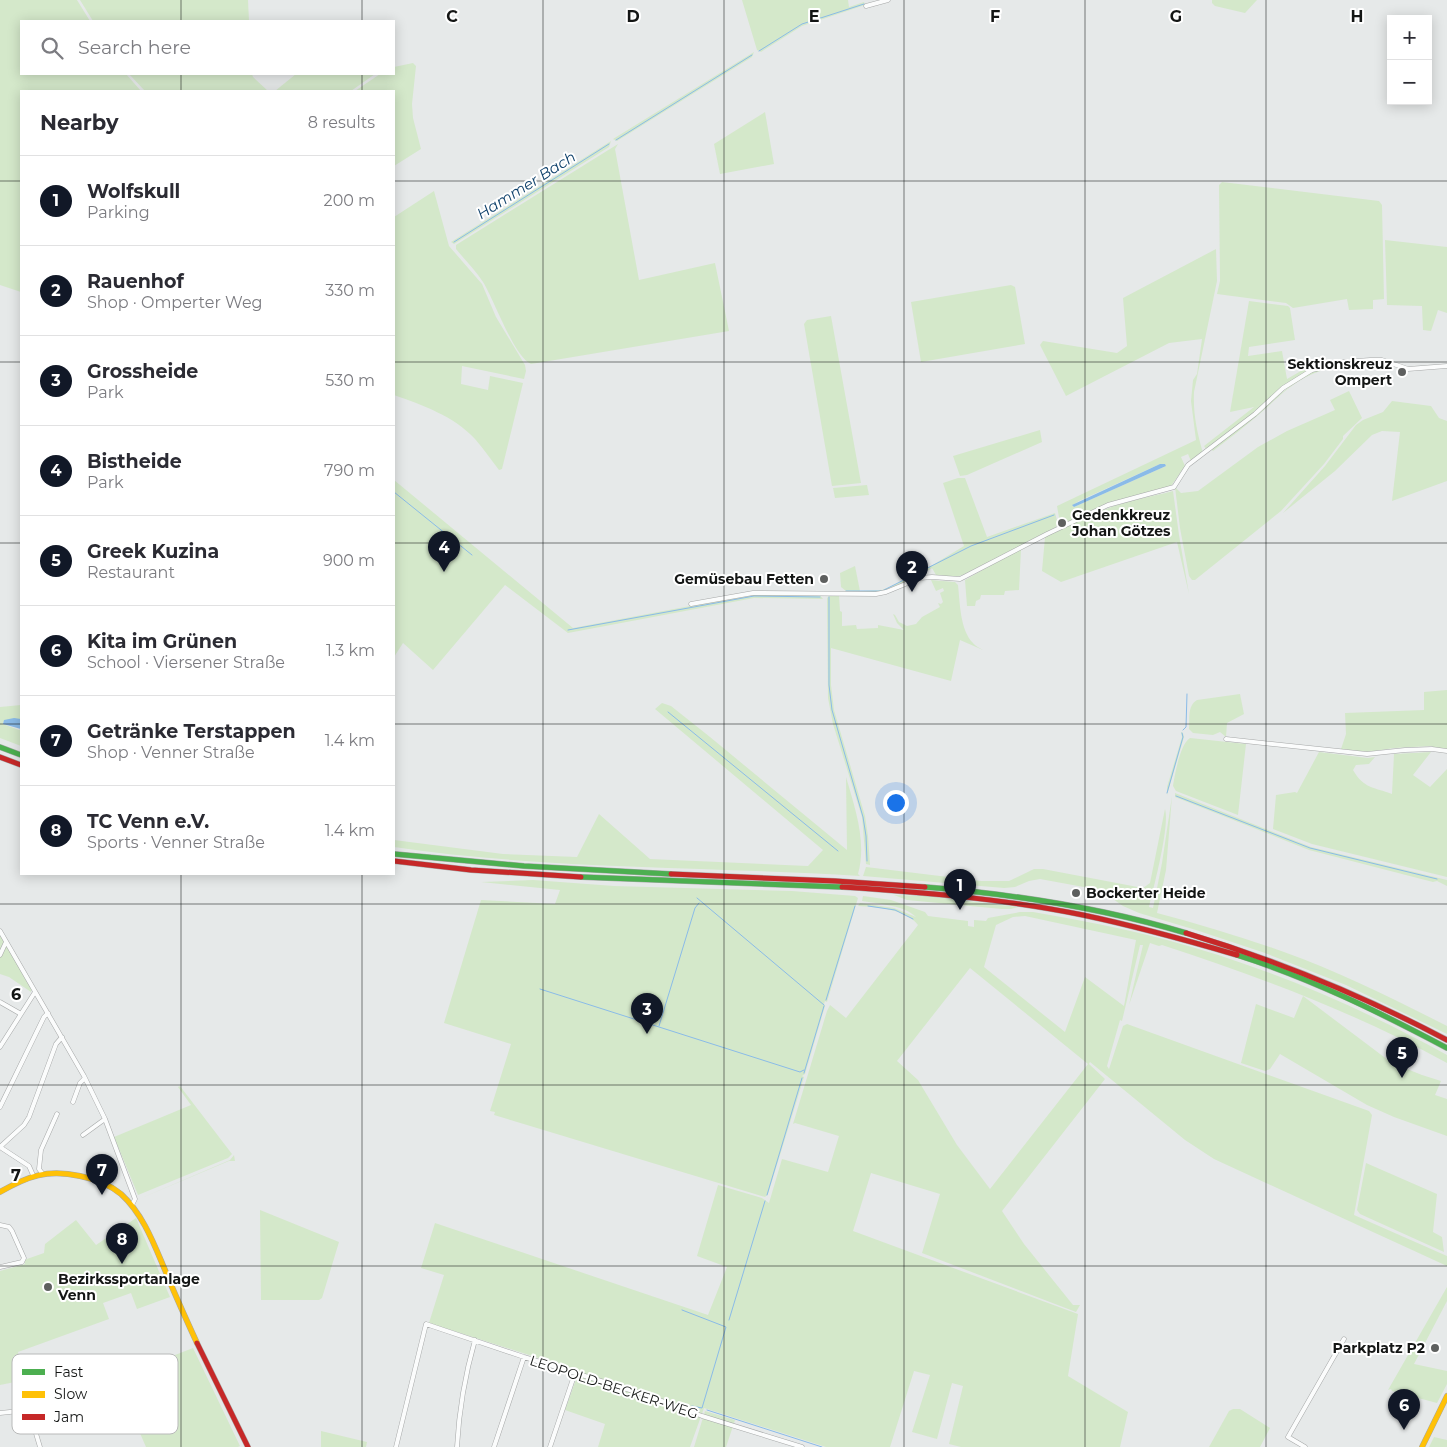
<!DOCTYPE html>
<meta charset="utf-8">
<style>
body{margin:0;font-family:Montserrat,sans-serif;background:#f7f7f7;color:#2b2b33}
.controls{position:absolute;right:15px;top:15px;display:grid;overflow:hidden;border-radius:0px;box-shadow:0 2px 12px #0003}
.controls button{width:45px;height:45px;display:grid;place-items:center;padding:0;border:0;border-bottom:1px solid #e1e1e2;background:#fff;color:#2b2b33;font:25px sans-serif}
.you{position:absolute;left:895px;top:802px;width:18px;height:18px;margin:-12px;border:4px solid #fff;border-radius:50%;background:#1a73e8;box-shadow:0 0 0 8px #1a73e833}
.badge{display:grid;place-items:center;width:32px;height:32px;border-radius:50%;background:#111827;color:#fff;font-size:16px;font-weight:700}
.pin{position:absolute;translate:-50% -41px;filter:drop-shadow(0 1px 2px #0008)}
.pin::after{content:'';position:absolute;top:26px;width:18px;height:15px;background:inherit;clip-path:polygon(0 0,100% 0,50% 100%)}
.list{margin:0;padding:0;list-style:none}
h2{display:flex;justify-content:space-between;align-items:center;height:65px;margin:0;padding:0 20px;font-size:21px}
h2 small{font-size:16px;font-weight:400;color:#7c7c81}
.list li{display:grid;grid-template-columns:32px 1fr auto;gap:15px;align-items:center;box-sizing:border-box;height:90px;padding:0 20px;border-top:1px solid #e1e1e2}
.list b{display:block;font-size:19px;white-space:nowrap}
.list p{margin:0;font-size:16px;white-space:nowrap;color:#7c7c81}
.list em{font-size:16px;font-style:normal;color:#7c7c81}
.icon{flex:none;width:28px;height:28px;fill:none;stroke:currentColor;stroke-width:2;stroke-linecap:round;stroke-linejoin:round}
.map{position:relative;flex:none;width:1447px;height:1447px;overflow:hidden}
.search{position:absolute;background:#fff;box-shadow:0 2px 12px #0003;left:20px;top:20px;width:375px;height:55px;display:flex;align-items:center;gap:12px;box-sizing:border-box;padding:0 18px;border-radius:0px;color:#7c7c81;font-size:19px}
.panel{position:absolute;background:#fff;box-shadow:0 2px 12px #0003;left:20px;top:90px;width:375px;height:785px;border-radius:0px}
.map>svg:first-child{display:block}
.green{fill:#d4e8ca;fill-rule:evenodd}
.water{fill:#8abbe8}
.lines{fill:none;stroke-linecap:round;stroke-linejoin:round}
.stream{stroke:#8abbe8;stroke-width:1}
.street-casing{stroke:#a6a8a8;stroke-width:5}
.fast-casing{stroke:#a6a8a8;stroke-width:6}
.slow-casing{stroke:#a6a8a8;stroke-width:6}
.jam-casing{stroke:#a6a8a8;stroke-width:6}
.street{stroke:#fbfcfc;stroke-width:4}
.fast{stroke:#4caf50;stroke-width:5}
.slow{stroke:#ffc107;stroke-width:5}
.jam{stroke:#c62828;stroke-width:5}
.grid{fill:none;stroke:#141615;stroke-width:1;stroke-opacity:0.55}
.poi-dot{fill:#5e605f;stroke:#fff;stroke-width:2}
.labels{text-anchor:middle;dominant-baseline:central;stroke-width:4;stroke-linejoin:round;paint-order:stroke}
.poi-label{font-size:14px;font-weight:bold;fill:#141615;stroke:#fff;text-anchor:end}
.street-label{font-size:14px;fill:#141615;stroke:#fff}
.water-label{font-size:15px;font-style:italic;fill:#0f416b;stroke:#fff}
.key{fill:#fff;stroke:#b8b9b9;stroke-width:1}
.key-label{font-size:14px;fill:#141615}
.grid-label{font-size:16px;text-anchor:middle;font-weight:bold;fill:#141615;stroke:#fff;stroke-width:4;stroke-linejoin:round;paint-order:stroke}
</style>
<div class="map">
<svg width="1447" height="1447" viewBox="0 0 1447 1447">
<rect width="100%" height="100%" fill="#e6e9e9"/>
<path class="green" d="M0,0h77l13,21h-69v53h105l15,17h-120v201l-21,-7z
M80,0h168l1,21h-156z
M742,0h106l1,7 15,-5 1,3 -63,21 -41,26 -4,-2z
M1212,0h45l-12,13 -30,-7 -3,-3z
M754,52l-2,5 -135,84 -4,-2z
M413,63l3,3 -4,38 1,14 8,31 -27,17v-75h-39l25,-17h14v-7z
M129,74h123l1,3 15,14h-123z
M296,74h79l-24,17h-76z
M765,112l9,52 -54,10 -6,-30z
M611,141l-2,6 -155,97 -3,-2z
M618,144l-3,5 24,131 76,-17 14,68 -198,33c-17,-7 -37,-65 -48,-82 -8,-12 -18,-22 -27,-33v-4z
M1222,182l157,19 3,4 2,94 -11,1v9l-24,1 -2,-11 -54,9 -7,-5 -69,-9 3,-13 -1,-96z
M434,191l15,55 33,38 14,33 29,48 1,6 -2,8 -62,-13 -1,18 27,6 2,-14 33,7 -21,86 -3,1c-8,-10 -15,-21 -24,-31 -21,-23 -53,-34 -81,-44v-178z
M1385,240l62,7v66l-9,-3 -7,21 -8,-1 -1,-24 -35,-1z
M1216,249l1,32 -23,111c-1,22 3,40 9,61l-12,8 -3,-7 -7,3 4,9 -14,20 -64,18 -44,20 -3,-1 -3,-17 139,-66 -5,-39 2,-21 4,-6 5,-35 -33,4 -103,53 -26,-51 3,-4 74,12 10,-7 -4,-48zM1160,464l6,1v1l-92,41 -1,-2 6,-4z
M1011,285l4,2 10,57 -104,18 -10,-60z
M1249,301l39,5 2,2 5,32 -46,7 -1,9 34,-5 5,28 26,-15 1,3c-24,12 -41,30 -62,47 -15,12 -30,24 -45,36l-3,-4 50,-39 -24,5z
M831,316l30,167 -29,3 -28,-162 3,-4z
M1333,366l1,1c-38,9 -50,26 -78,50 -14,12 -29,23 -43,34l-2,-2 88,-70 16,-9z
M1349,391l13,27 -19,18v3l-19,25 -43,47 -86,69h-3l-3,-4 -9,-48 -5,-41 6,6 17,-2 60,-44 29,-16 48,-21 -5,-10z
M1392,401l39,5 8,12 8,3v60l-55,20 8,-69 -18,-1 -10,4 -37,36 -52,42 42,-47 31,-41 7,-5 20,-8z
M1040,430l2,12 -75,33 -7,1 -7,-20z
M958,478h7l22,59 68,-24 3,11 -3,4 -92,47 -8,2 -19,-2 -4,-7 -15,9 -37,15 -34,-1 -5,-4 -1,-14 15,-7 5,25 22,-1 10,-4 39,-20 33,-20 -21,-63z
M394,480l179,148 181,-34 66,1 3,4 -69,-1 -186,35 -63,-48 -72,85 -30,-27 -9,14z
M867,485l2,10 -34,3 -2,-10z
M1173,491l6,44 10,59 -12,-52 -116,40 -19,-11 3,-34 -24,12 -2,41 -14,1 -1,4h-23l-1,4 -4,2 -1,5h-8l-2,-26c45,-26 92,-52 141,-71 21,-9 45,-12 67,-18z
M931,580l24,2 3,3c2,18 2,45 15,58 2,3 7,5 10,7l-23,-10 -9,41 -120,-33v37l3,25 31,106 3,20 2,29 -4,-1 -4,-47 -29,-93 -5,-26 -1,-100 3,-3h9l1,16 2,1v14l14,-1 1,4 21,-1v-3l26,5 -7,-7 -4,-9 2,1 4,7 8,4 9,-2 6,-7 18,-10 -2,-4 3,1 2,-2 -3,-9 4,-2 -1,-3 -7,3z
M1447,690v59l-14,-1 -1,-2 -38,2 -26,4 -27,-3 5,-15 -1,-21 79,-3v-18z
M1240,694l4,20 -17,9 -1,14 -6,-5 -7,3 -20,-2 -4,-4c1,-10 -2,-23 8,-29z
M662,703l9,3 39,31 137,113 -1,-73c9,31 21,65 12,97l2,2c-155,-10 -312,-6 -466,-29v-7l109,14 74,3 22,-43 51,45 158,7 15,-16 -168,-141z
M21,705v14l-18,3v2l16,6 2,-1v17l-21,-8v-31z
M1181,732l2,1 1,4 -17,58v-8l15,-50z
M1190,738l56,6 -8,71 -62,-24 -3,-5c2,-12 7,-42 17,-48z
M1319,752l49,6 7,-1 -6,7 -13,1 -3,5c11,19 21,17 39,24l2,-40 37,-2 -18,23 17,12 17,-18v108l-135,-33 -39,-15 3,-34 19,-3 2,1z
M1175,793l136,54 136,33v6l-10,-5 -4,1 -124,-32 -134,-53z
M1172,796l-6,74 -9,43c42,11 85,24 127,39 56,20 110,47 163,74v8l-101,-49 -81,-32 -69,-23 -57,-17 -16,-7 -23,-16 -60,-11 -11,2 -14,6 -11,1 -141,-12 3,-9 115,14h28l25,-12h9l100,19 7,-5 15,-74c5,17 -11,77 -16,98l4,1 9,-45z
M533,880l81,6 178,5 63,5 3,2 -31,104 -2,-1 -1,3 1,2 -20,68 -3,2 2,1 -36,117 -3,3 -271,-82 1,-3 -5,-1 21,-67 -67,-21 37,-123 74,4 5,-14 -79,-8z
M894,895l31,1 93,11 -7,2h-9l-95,-9z
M863,896l28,4 34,12 3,4 40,5v5l6,1v-7l12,1 2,-3 32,-6h13c45,8 90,16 134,28 97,26 191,66 280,115v8c-93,-51 -185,-85 -285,-118l-3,1 -9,-3 -21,62 14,-60h-3l-18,76 -2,-1 -13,46 2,3 14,-43 4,-2 242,87 3,4 -18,100 93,41v10l-233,-107 -29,-19 -95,-78 -1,2 16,15 -103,132 22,33 49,61h7l-4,7 -154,-59 18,-59 -69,-21 -18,58 225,83 -10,62 60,36 -8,35h-159l-12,-3 14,-58 -11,-3 -15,56 -25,-7 18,-57 -16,-4 -24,76h-64l-122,-39 -14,39h-92l7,-23 -40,-14 14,-39 -150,-48 15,-48 -23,-7 14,-45 273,92 19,-48 -30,-11 21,-71 44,13 7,5 13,-44 46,13 11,-36 -44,-13 -2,1 34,-113 3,-6 16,13 72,-93c-11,-16 -42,-18 -60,-19l2,-3 34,5 22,9c-12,-12 -37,-13 -54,-16zM1025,916l111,24 -12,66 -39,-29 -20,55 -81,-65 12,-42 17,-8zM970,968l118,96 -98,125 -33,-44 -39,-65 -21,-19z
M0,933l31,56v3l-22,-15 -9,-3z
M1303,996l89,67 30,12 19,6 -6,14 12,4v37l-53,-19 -27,-12 -87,-51 -10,15 -5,2 -24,-8 15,-59 38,14z
M180,1086l52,68 -4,4 -90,37 -24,-58 77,-32 -13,-18z
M234,1155l1,6h-6l-90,38 91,-39z
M1366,1163l71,31 -4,38 9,5 2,15 -84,-38 -3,-4z
M260,1210l79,32 -17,56 -3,2h-58z
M136,1218l34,79 -33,12 -6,-16 -28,10 6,16 -91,33 7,28 -25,5v-114l25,-7 -1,-4 20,-7 1,-9 31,-24 20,25z
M1447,1287v14l-33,63 33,7v13l-10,19 -45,-12 -1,-2 -3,1z
M193,1348l47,98 -2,1h-92l-30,-69 -82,31 -8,-24 81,-31 9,24z
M1233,1409h7l30,19 -10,19h-51l20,-36z
M705,1411l30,9 -9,27h-32z
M321,1431l46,11 -1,5h-45z
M1434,1437l13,3v7h-18z"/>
<path class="water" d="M1160,464h5l1,2 -92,41 -2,-2z
M14,718l7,1v10l-18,-5 1,-4z"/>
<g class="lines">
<path class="stream" d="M759,51l43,-27 62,-20
M616,140l136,-85
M454,242l155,-98
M394,492l78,63
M846,591h36l89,-45 83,-31
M829,597v88l3,25 31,107 3,19 1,25
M568,630l186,-34 66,1
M668,712l170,139
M1183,730l3,-3 1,-33
M1167,793l16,-56 -1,-4
M1176,796l134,52 127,31
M697,898l127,107
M868,906l27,4 18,9
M540,989l260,83 4,-2
M826,1000l29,-94
M659,1026l36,-118 4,-5
M804,1073l20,-67
M767,1195l35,-117
M682,1310l44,17 -24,81 -10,-2
M729,1320l36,-119
M707,1410l115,37"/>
<defs>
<path id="street" d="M866,6l22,-6
M691,604l62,-11 123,1 10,-2 34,-14 12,-1 28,2 87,-45 61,-29 66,-18 14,-22 67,-51 28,-26 29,-18 32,-8 26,-2h12l26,9 39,-3
M1226,739l141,15 38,-4 27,-1 15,2
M0,931l84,145 21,43 30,80 -3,6
M0,955l6,-13
M0,1002l21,12
M0,1047l35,-55
M73,1102l7,-19 5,-5
M0,1107l44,-90 4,-4
M83,1135l22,-16
M0,1147l24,-22 5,-8 27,-73 6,-7
M0,1147l29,19 4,9
M42,1173l-3,-4 2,-19 16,-36
M0,1225l9,2 3,4 12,27 -2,4 -22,5
M0,1413l29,-3 11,37
M396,1447l30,-123 98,33 125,39 53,20 100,31
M457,1447c2,-37 8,-72 18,-107
M494,1447l30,-90
M550,1447l25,-74
M1305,1447l-17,-10 56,-98"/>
<path id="fast" d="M0,747l21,8
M394,854l130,12 147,8
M581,877l261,10
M925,887c88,7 177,21 261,46
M1237,955c73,23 142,57 210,93"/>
<path id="slow" d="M0,1192c28,-16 47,-23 80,-16 15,3 29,8 41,18 22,20 33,50 44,76 10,25 21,49 32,73
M1422,1447l25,-51"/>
<path id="jam" d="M0,757l21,8
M394,861l77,9 110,7
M671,874l164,7 90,6
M842,887c81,5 162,12 241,28 52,11 103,25 154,40
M1186,933c93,28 176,62 261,107
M197,1343l51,104"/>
</defs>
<use href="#street" class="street-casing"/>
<use href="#fast" class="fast-casing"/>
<use href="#slow" class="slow-casing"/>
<use href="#jam" class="jam-casing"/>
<use href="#street" class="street"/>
<use href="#fast" class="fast"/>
<use href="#slow" class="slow"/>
<use href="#jam" class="jam"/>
</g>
<path class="grid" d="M181,0v21M362,0v21M543,0v1447M724,0v1447M904,0v1447M1085,0v1447M1266,0v1447M181,74v17M362,74v17M0,181h21M394,181h1053M0,362h21M394,362h1053M0,543h21M394,543h1053M0,724h21M394,724h1053M181,874v573M362,874v573M0,904h1447M0,1085h1447M0,1266h1447"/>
<g class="poi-dot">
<circle cx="1402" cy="372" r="5"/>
<circle cx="1062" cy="523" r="5"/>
<circle cx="824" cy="579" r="5"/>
<circle cx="1076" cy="893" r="5"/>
<circle cx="48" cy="1287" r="5"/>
<circle cx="1435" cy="1348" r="5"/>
</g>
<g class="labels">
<g class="poi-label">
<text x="1392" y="364">Sektionskreuz<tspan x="1392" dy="16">Ompert</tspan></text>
<text x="1072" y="515" text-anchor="start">Gedenkkreuz<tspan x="1072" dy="16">Johan Götzes</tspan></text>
<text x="814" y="579">Gemüsebau Fetten</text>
<text x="1086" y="893" text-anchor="start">Bockerter Heide</text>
<text x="58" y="1279" text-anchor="start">Bezirkssportanlage<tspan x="58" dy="16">Venn</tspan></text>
<text x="1425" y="1348">Parkplatz P2</text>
</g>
<g class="street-label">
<text transform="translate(614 1387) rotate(18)">LEOPOLD-BECKER-WEG</text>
</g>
<g class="water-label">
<text transform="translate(526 185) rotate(-32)">Hammer Bach</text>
</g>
</g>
<rect x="12" y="1354" width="166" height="80" rx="8" class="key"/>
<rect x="22" y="1369" width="23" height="6" fill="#4caf50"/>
<rect x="22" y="1391" width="23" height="7" fill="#ffc107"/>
<rect x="22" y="1414" width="23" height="6" fill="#c62828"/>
<g class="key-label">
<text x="54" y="1377">Fast</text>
<text x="54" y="1399">Slow</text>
<text x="54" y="1422">Jam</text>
</g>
<g class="grid-label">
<text x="452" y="22">C</text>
<text x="633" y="22">D</text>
<text x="814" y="22">E</text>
<text x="995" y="22">F</text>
<text x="1176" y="22">G</text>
<text x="1357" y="22">H</text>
<text x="16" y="1000">6</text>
<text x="16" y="1181">7</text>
</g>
</svg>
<div class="controls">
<button>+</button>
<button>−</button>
</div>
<div class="you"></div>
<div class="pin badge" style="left:960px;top:910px">1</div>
<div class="pin badge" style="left:912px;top:592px">2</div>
<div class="pin badge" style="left:647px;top:1034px">3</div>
<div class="pin badge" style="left:444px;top:572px">4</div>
<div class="pin badge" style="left:1402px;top:1078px">5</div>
<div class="pin badge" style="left:1404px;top:1430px">6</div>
<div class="pin badge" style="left:102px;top:1195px">7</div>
<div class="pin badge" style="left:122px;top:1264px">8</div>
<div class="search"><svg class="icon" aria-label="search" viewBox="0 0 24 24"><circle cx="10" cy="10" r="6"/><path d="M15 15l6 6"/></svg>Search here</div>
<section class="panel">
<h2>Nearby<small>8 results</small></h2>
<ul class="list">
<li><span class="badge">1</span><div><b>Wolfskull</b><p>Parking</p></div><em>200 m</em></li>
<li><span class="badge">2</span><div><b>Rauenhof</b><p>Shop · Omperter Weg</p></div><em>330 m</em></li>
<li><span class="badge">3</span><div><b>Grossheide</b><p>Park</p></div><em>530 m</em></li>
<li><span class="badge">4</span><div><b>Bistheide</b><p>Park</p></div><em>790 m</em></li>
<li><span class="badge">5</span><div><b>Greek Kuzina</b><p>Restaurant</p></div><em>900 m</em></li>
<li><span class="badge">6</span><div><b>Kita im Grünen</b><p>School · Viersener Straße</p></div><em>1.3 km</em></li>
<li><span class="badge">7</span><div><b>Getränke Terstappen</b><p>Shop · Venner Straße</p></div><em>1.4 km</em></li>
<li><span class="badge">8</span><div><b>TC Venn e.V.</b><p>Sports · Venner Straße</p></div><em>1.4 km</em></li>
</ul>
</section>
</div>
